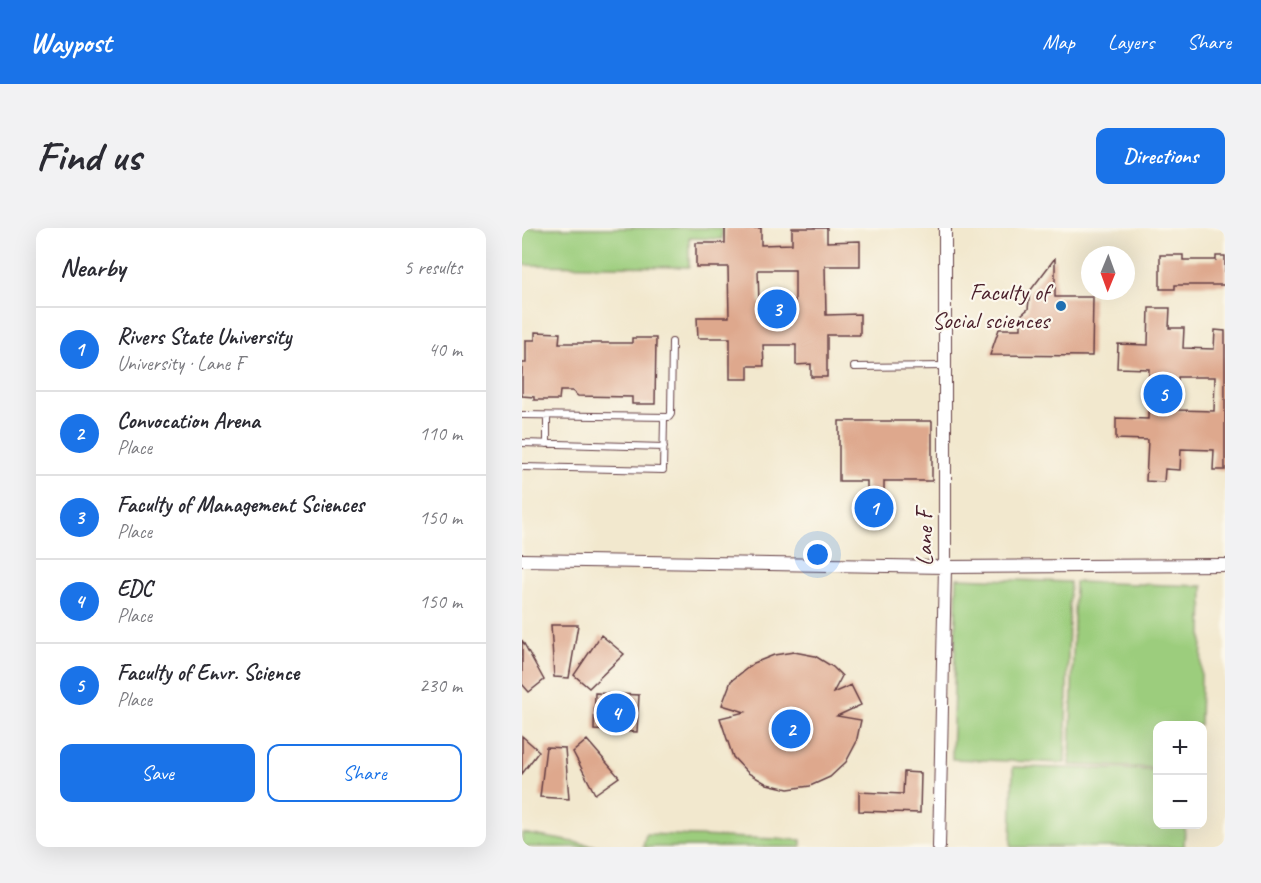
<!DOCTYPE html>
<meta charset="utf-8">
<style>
body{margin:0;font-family:Caveat,sans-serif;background:#f2f2f3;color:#2b2b33}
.controls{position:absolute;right:18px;bottom:18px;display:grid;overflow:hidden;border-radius:12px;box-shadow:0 6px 24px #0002}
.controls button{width:54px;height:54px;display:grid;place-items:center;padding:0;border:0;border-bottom:2px solid #e1e1e2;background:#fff;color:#2b2b33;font:30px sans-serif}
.compass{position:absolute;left:559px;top:18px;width:54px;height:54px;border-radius:50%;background:#fff;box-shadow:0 6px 24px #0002;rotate:181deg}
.you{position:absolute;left:296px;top:327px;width:21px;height:21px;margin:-15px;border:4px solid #fff;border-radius:50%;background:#1a73e8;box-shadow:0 0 0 9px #1a73e833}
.badge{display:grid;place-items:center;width:39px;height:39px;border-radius:50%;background:#1a73e8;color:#fff;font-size:20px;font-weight:700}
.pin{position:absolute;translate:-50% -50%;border:3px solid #fff;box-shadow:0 2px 6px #0006}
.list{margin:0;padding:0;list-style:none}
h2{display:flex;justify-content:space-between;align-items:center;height:78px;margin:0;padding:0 24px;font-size:26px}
h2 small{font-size:20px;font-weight:400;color:#7c7c81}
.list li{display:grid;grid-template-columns:39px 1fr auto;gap:18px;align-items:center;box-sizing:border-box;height:84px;padding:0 24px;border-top:2px solid #e1e1e2}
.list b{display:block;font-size:22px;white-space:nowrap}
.list p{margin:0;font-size:20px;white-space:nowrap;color:#7c7c81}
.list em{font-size:20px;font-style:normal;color:#7c7c81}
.actions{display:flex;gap:12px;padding:18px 24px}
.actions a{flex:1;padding:14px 0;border:2px solid #1a73e8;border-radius:12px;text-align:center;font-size:21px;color:#1a73e8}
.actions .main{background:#1a73e8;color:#fff}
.map{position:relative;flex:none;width:703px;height:619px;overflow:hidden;border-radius:12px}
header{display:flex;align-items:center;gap:36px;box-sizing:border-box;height:84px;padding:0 30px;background:#1a73e8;color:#fff}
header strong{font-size:28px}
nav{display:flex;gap:33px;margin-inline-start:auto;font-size:21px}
.intro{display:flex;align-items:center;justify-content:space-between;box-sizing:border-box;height:144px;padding:0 36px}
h1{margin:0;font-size:42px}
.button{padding:15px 27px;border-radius:12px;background:#1a73e8;color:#fff;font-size:21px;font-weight:700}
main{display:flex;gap:36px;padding:0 36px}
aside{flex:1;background:#fff;border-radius:12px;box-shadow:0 6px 24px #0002}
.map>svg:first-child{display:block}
.green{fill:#9ccd7d;stroke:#737654;stroke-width:1.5}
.building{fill:#dea88d;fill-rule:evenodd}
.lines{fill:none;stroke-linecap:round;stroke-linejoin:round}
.service-casing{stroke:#633d43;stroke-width:8}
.minor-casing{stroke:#633d43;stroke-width:14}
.service{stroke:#fff;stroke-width:6}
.minor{stroke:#fff;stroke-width:12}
.poi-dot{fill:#1f6fb2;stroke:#fbf7ec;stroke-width:2}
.labels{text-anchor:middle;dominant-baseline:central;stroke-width:4.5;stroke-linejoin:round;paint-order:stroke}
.poi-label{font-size:24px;fill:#4a1f2b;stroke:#fbf7ec;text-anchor:end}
.street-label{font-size:24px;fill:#4a1f2b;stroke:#fbf7ec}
</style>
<header>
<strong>Waypost</strong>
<nav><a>Map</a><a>Layers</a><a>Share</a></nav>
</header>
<div class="intro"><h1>Find us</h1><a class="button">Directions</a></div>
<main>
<aside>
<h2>Nearby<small>5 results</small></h2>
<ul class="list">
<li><span class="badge">1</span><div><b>Rivers State University</b><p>University · Lane F</p></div><em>40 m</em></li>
<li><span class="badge">2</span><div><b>Convocation Arena</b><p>Place</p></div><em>110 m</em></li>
<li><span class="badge">3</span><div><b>Faculty of Management Sciences</b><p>Place</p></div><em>150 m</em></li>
<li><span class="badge">4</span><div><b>EDC</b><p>Place</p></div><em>150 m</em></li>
<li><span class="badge">5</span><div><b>Faculty of Envr. Science</b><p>Place</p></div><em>230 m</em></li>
</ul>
<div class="actions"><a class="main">Save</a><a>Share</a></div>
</aside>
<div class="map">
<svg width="703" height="619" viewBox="0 0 703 619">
<rect width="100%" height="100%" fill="#fbf7ec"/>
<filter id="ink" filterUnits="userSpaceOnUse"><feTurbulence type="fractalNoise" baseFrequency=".0167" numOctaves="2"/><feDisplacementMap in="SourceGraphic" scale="12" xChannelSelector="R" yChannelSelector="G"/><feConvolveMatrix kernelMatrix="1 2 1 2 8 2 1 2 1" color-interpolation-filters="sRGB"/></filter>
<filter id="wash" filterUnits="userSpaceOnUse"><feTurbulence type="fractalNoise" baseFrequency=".008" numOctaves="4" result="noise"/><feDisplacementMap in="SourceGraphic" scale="24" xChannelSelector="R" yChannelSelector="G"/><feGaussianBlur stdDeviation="1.35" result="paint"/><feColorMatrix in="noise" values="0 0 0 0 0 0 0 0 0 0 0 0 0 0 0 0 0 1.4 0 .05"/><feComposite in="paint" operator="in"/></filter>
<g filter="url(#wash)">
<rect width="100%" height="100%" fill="#f2e8ce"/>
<path class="green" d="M0,0h200v11l-33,-1v29l-167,-2z
M435,350l113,4 -5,181 -113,-4z
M553,354l128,4 -3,139h-42l-1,43 -87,-3z
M491,539l144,3 1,54 27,1 -1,22h-173z
M0,605l80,14h-80z
M124,606l155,6v7h-158z"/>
<g id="blocks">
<path class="building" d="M203,0h36v17l31,-1v-16h35v14l33,-1v25h-35l1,49 34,-1v21h-33v42h-16v-13l-15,1v-20h-33l1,21h-16v13h-18v-41h-32l-1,-21h32l-1,-50h-32v-24h29zM236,42h37v33h-36z
M638,27h23v5h33v-4h9v29h-50v4h-15z
M533,30v39h38l-1,59 -102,-1 9,-26h22v-14l7,-6 2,-18z
M627,80h21l-1,20h15l-1,20 31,1 1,-19 10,1v139h-12l1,-20 -33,-1 -1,21 -15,-1 -1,13 -18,-1 2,-41 -32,-1v-21l32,1 1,-50 -32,-1 1,-24 30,1zM656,149h37l-1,34 -36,-1z
M13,104l25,1 -1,10h73v-5h24l-1,66h-23v-7l-54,-1 -6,-5h-12l-1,9h-25v-3l-12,-1v-33h4v-23h9z
M317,193h93v60h-48v11h-17v-11h-28z
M29,397h27l-9,53 -15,-1z
M79,407l23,19 -35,34 -15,-13z
M0,412l22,40 -15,12 -7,-8z
M272,424l21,4 18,11 9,9 -9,17 18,-8 10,20 -24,11 24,4 -5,23 -10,19 -16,15 -20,9 -22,3 -21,-5 -19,-11 -15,-16 -13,-39 25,-6 -23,-7 9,-24 23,-18 20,-8z
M73,465l44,2 -2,37 -43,-2z
M0,508l17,15 -17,23z
M65,512l32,37 -24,17 -22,-42z
M24,519l19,1 4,51 -29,-2z
M382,544l17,1 -1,40 -61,-2v-19l44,2z"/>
</g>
</g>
<g filter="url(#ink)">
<use href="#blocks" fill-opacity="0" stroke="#633d43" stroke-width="1.5"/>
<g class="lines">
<defs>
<path id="service" d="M332,139l91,-1
M0,187l147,2 2,-3 1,-72
M25,188v28
M0,215l142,4
M0,239l141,3 1,-51"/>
<path id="minor" d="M0,332l423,7 280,-2
M417,619l6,-280v-339"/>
</defs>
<use href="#service" class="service-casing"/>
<use href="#minor" class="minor-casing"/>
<use href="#service" class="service"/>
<use href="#minor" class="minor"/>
</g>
</g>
<circle class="poi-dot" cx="539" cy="78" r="6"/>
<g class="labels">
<g class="poi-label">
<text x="527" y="64">Faculty of<tspan x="527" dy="28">Social sciences</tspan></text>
</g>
<g class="street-label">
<text transform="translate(402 310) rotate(-90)">Lane F</text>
</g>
</g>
</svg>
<div class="controls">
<button>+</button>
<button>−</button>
</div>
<svg class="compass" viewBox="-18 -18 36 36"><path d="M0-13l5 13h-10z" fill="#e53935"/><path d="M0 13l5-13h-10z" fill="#7c7c81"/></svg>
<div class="you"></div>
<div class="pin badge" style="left:352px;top:280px">1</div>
<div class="pin badge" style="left:269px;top:501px">2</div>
<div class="pin badge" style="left:255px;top:81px">3</div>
<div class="pin badge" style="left:94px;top:485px">4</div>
<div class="pin badge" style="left:641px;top:166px">5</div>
</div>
</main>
